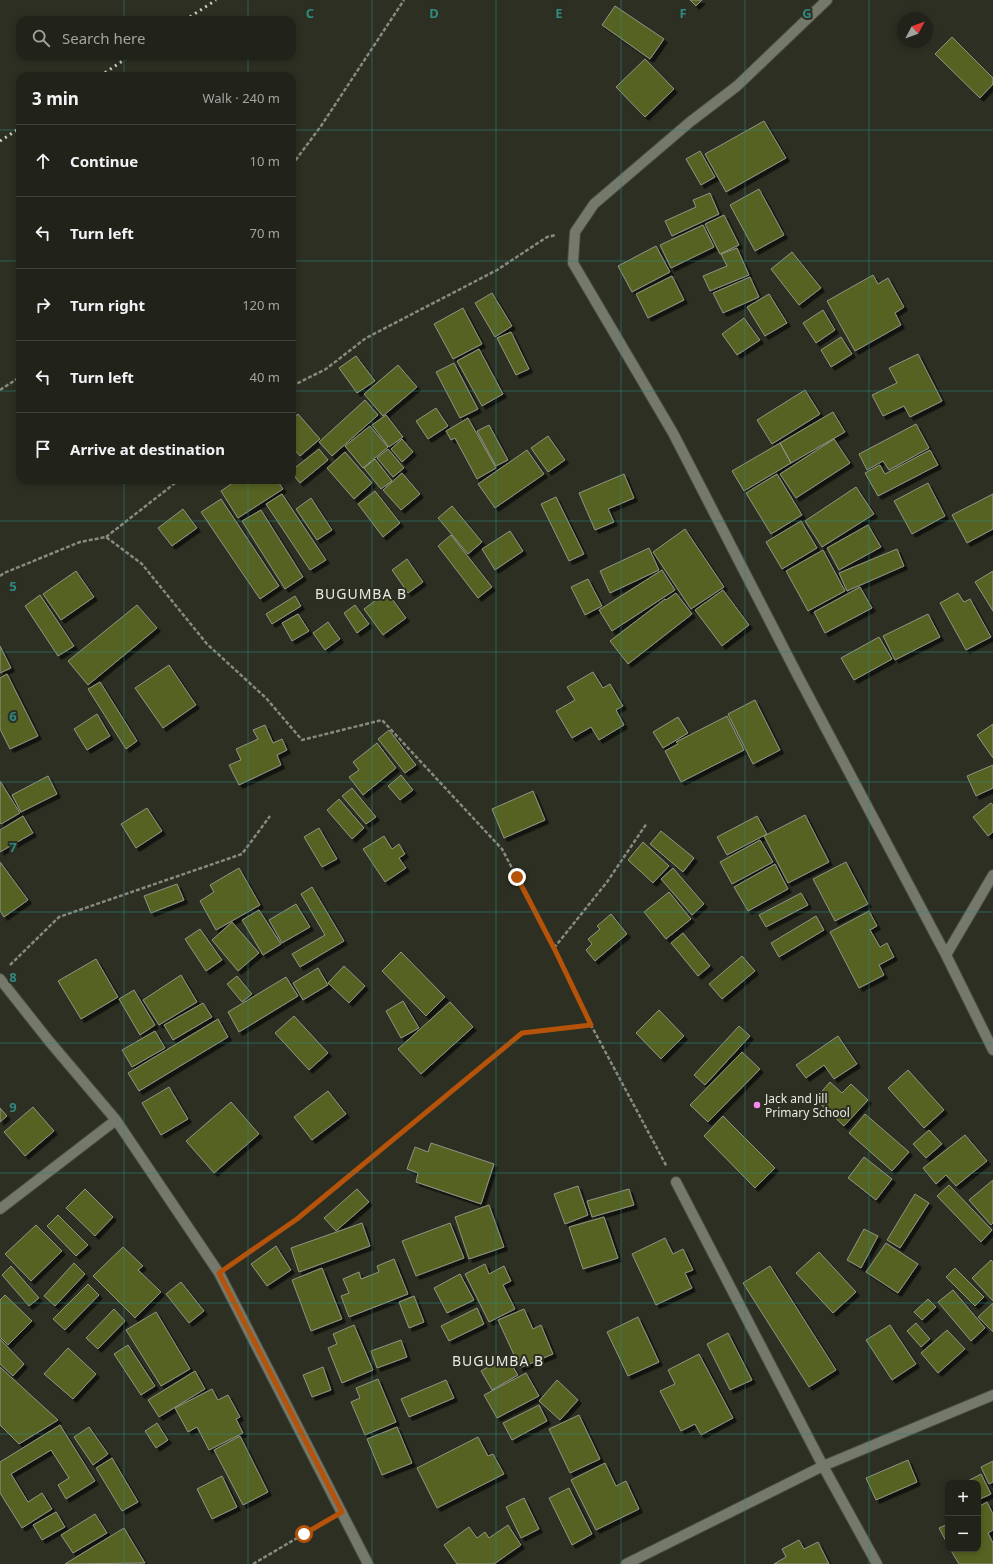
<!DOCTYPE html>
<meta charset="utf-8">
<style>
body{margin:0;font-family:"Noto Sans",sans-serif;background:#2d2f27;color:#f1f3f6}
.controls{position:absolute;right:12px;bottom:12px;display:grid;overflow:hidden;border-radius:8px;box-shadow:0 2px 6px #0003}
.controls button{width:36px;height:36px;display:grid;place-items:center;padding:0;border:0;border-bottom:1px solid #3e4039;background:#21231a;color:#f1f3f6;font:20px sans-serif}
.compass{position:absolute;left:897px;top:12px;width:36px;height:36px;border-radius:50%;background:#21231a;box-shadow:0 2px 6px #0003;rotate:49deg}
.stop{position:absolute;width:12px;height:12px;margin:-9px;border:3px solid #b45309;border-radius:50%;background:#fff}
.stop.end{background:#b45309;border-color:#fff;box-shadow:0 1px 4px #0008}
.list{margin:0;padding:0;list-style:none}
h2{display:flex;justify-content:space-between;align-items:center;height:52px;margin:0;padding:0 16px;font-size:17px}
h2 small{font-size:13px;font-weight:400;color:#a2a4a2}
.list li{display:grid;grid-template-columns:26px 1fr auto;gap:12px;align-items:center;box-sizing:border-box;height:72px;padding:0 16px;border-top:1px solid #3e4039}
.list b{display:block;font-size:15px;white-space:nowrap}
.list em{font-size:13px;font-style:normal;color:#a2a4a2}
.icon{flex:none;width:22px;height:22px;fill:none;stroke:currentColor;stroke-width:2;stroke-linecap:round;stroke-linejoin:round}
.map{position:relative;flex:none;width:993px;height:1564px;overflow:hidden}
.search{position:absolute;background:#21231a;box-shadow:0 2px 6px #0003;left:16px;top:16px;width:280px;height:44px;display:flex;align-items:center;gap:10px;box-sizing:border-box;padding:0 14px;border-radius:12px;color:#a2a4a2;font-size:15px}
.panel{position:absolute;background:#21231a;box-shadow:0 2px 6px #0003;left:16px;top:72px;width:280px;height:412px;border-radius:12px}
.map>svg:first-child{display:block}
.building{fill:#566224;stroke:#909485;filter:url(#shadow)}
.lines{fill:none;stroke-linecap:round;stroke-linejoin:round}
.minor-casing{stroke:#474a3f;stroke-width:12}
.path{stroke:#888a80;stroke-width:2.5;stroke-dasharray:4 2;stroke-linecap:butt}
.minor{stroke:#75796b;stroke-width:10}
.rail{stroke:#cdcfc6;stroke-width:3;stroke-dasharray:2 4;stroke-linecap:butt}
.route{stroke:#b45309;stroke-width:5}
.grid{fill:none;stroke:#308880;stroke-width:1;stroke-opacity:0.55}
.poi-dot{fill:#f589ef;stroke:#2c2f22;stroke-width:1.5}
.labels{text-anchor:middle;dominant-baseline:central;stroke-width:4;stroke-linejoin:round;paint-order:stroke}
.poi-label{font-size:12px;fill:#e9ebe3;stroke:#2c2f22;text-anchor:start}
.quarter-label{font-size:14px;letter-spacing:1px;fill:#e9ebe3;stroke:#2c2f22}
.grid-label{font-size:13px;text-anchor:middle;font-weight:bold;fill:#308880;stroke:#2c2f22;stroke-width:4;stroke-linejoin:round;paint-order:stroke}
</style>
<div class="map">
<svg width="993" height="1564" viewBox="0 0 993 1564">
<defs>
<filter id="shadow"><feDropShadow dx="3.5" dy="3.5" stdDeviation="0" flood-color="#0009"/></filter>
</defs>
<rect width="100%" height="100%" fill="#2c2f22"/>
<path class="building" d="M690,0h12l-6,6z
M615,6l49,33 -14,20 -48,-34z
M952,37l41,41v6l-13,14 -45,-44z
M645,59l29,30 -29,28 -29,-30z
M764,121l22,37 -60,34 -21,-38z
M700,151l15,26 -14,8 -15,-26z
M759,189l25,46 -29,16 -25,-46z
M710,193l9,21 -47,22 -7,-15 31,-14 -3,-7z
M724,215l15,30 -19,9 -15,-30z
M703,225l11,22 -43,21 -11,-23z
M656,246l14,26 -38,20 -14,-26z
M737,248l12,27 -39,16 -7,-15 24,-10 -6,-12z
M792,252l29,36 -22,17 -28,-36z
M873,275l5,9 10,-6 16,29 -9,6 6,12 -46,26 -28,-50z
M672,276l12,24 -36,18 -12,-24z
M750,277l9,20 -36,16 -10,-20z
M492,293l20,33 -17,11 -20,-34z
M769,294l18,29 -22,13 -18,-29z
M463,308l19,36 -29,15 -19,-35z
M823,310l12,20 -19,13 -13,-20z
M744,318l16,22 -23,15 -15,-21z
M511,332l18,37 -13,6 -19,-37z
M841,337l11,17 -21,13 -10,-17z
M479,349l24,45 -21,12 -25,-45z
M918,354l24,47 -32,16 -6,-11 -21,10 -11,-21 25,-12 -8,-15z
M356,356l19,25 -18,12 -18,-25z
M454,363l24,46 -18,9 -24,-46z
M398,365l19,22 -34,29 -19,-22z
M805,390l15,24 -48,30 -15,-24z
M365,400l13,15 -46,41 -13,-14z
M436,408l12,18 -20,13 -12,-18z
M833,412l12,20 -54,31 -11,-20z
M298,414l22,25 -20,17 -8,-9v-28z
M386,415l17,22 -14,10 -17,-22z
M468,418l28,50 -19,11 -22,-41 -4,2 -5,-9z
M916,424l13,24 -40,22 -6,-9 -16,9 -8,-16z
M489,425l19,35 -12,6 -19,-35z
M370,426l18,21 -25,21 -18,-22z
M548,436l17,24 -17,12 -17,-24z
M402,439l11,13 -11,10 -11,-13z
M834,439l16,24 -54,35 -16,-24z
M780,443l11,20 -47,28 -12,-20z
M319,449l9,11 -28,23 -8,-10v-3z
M388,449l16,19 -11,9 -16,-19z
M527,450l17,24 -49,34 -17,-24z
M930,450l8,15 -60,31 -13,-23 15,-8 5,9z
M345,452l27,31 -18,16 -27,-31z
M375,459l17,22 -11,8 -17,-21z
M402,473l18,21 -19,16 -18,-20z
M624,474l10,24 -26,11 6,13 -19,8 -16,-37z
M777,474l25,41 -31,19 -25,-41z
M237,480h40l6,9 -45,29 -17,-27z
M928,483l17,33 -33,18 -18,-33z
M856,487l18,27 -52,33 -17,-26z
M375,491l25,32 -17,14 -25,-33z
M282,494l44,66 -16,10 -44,-66z
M993,494v35l-26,14 -15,-28z
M556,497l28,57 -15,7 -28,-57z
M311,498l21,32 -15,10 -21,-31z
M221,499l58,87 -19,13 -59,-87z
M452,506l30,36 -14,12 -30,-36z
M183,509l14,19 -25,18 -14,-18z
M261,510l42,67 -18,12 -43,-68z
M801,521l16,27 -35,21 -16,-27z
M868,525l13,22 -42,23 -12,-22z
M685,529l39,58 -33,22 -38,-57z
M510,531l13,20 -28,19 -13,-21z
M451,535l41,52 -14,11 -40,-52z
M649,548l10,22 -49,23 -10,-22z
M897,549l7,17 -57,25 -8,-18z
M823,550l22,41 -37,20 -22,-40z
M407,559l16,23 -15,11 -16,-23z
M662,570l13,20 -63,41 -13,-21z
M76,571l18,26 -33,23 -18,-26z
M993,571v40l-18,-29z
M588,579l14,27 -17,9 -14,-28z
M860,587l12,21 -47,25 -11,-21z
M723,590l26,35 -27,21 -27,-36z
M387,592l19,26 -23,17 -19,-26z
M676,593l16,21 -64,50 -18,-23 55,-42 1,1z
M958,593l6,9 6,-3 21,38 -25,13 -26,-47z
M40,595l34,51 -16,10 -33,-50z
M295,596l6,10 -29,18 -6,-10z
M137,605l20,23 -69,57 -20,-24z
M355,605l14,19 -12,9 -13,-20z
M298,614l11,17 -17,10 -10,-18z
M928,614l12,23 -45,23 -12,-24z
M328,622l12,17 -15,11 -12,-17z
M879,637l13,22 -38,21 -13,-22z
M0,646l11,22 -11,5z
M169,665l27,40 -33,23 -28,-40z
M593,672l10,16 7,-4 13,22 -7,4 8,15 -25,15 -8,-13 -19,11 -16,-27 19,-11 -8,-13z
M7,674l31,62 -28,13 -10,-20v-51z
M100,682l37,59 -11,8 -38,-60z
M755,700l25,50 -27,14 -25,-50z
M97,714l13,22 -23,14 -13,-21z
M727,716l17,34 -63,32 -16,-31 13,-7 -2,-2z
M678,717l10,16 -25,15 -10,-16z
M993,724v34l-16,-23z
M265,725l8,18 9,-4 5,11 -10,5 4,10 -42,20 -10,-20 12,-5 -5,-11 22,-10 -5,-9z
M389,730l27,35 -11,8 -27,-34z
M377,743l19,25 -33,27 -14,-18 10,-7 -6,-8z
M993,765v23l-17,8 -9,-20z
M401,775l12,15 -13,10 -12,-14z
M48,776l9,18 -36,18 -9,-17z
M0,781l20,32 -19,11 -1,-1z
M352,788l24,29 -10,7 -24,-28z
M533,791l12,29 -41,18 -12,-29z
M339,799l25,29 -12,11 -25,-29z
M991,803l2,2v27l-5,4 -15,-19z
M147,808l15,23 -26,17 -15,-24z
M805,815l24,47 -41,21 -24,-47z
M23,816l10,17 -33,19v-22z
M757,816l10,18 -40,21 -10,-18z
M319,828l18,31 -15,8 -18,-30z
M661,831l33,27 -11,14 -33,-28z
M384,836l8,13 7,-5 6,10 -6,4 7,10 -21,14 -22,-33z
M760,840l13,22 -41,22 -12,-22z
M643,842l26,24 -16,17 -25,-23z
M0,862l28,38 -24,17 -4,-6z
M846,862l22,42 -33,17 -22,-42z
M775,864l13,25 -40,22 -14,-24z
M239,868l21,37 -44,25 -16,-29 14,-9 -4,-7z
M673,868l31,36 -12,11 -31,-36z
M177,884l7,16 -33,13 -7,-17z
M312,887l32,54 -44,26 -8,-13 33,-19 -24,-41z
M669,892l22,27 -25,20 -22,-27z
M801,893l7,12 -42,22 -7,-12z
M296,904l14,23 -28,16 -13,-23z
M259,910l22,34 -18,11 -21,-35z
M869,911l8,15 -7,4 10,17 7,-4 7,14 -15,8 5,10 -25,13 -29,-56z
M611,914l16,20 -32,27 -9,-11 6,-6 -4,-5 12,-10 -3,-3z
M816,916l8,14 -45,27 -8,-14z
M232,922l27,31 -21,18 -26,-31z
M200,929l22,31 -16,11 -21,-32z
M683,933l27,33 -12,10 -27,-33z
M401,952l44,45 -19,19 -44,-45z
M742,956l13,15 -33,28 -13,-15z
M96,959l22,38 -37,22 -23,-38z
M344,966l21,20 -16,17 -21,-20z
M318,968l10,17 -25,15 -10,-17z
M181,975l16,27 -38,23 -16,-25z
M237,976l15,18 -10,8 -15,-18z
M286,977l12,19 -59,36 -11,-20z
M134,990l21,35 -15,10 -21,-36z
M403,1001l16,27 -18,10 -15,-27z
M450,1002l23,25 -52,47 -23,-25z
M203,1003l9,14 -39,23 -9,-15z
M659,1010l25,26 -23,23 -25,-26z
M294,1016l34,37 -19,17 -34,-37z
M218,1019l10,18 -89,54 -11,-18z
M739,1026l11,10 -45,49 -11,-10z
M155,1031l10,17 -33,19 -10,-17z
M838,1036l19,28 -23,15 -10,-14 -18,13 -10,-13z
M742,1052l18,17 -52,53 -18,-17z
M908,1070l36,40 -20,18 -36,-40z
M830,1082l12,11 9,-9 17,16 -24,26 -29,-27z
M169,1087l19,32 -27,16 -19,-32z
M328,1091l18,23 -34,26 -18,-23z
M231,1102l28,32 -45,39 -28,-32z
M33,1107l21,24 -29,25 -21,-24z
M0,1108l7,8 -7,6z
M865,1114l44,38 -17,19 -43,-38z
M723,1116l52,52 -20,20 -51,-52z
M929,1130l13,14 -16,14 -13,-14z
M965,1135l22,26 -31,25 -10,-11 -10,9 -13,-16z
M431,1143l63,21 -13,40 -65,-22 2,-9 -11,-4 8,-22 13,5z
M864,1157l28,22 -16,21 -28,-22z
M993,1180v43l-2,2 -22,-25z
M949,1185l43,45 -11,12 -44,-46z
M578,1186l10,29 -23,9 -11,-30z
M85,1189l28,28 -18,19 -29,-28z
M357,1189l12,13 -33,29 -12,-13z
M629,1189l5,16 -42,12 -5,-16z
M915,1194l14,9 -29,45 -13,-8z
M489,1205l15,42 -35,12 -14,-42z
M58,1215l30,30 -12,11 -29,-30z
M604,1217l14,41 -35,11 -14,-42z
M362,1223l8,23 -71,26 -8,-24z
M450,1223l14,35 -48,18 -14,-35z
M36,1225l26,26 -31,30 -26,-27z
M864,1229l14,7 -17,32 -14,-8z
M665,1238l8,16 10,-5 10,21 -8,3 7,15 -36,17 -24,-51z
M886,1243l32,21 -20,29 -32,-21z
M276,1246l15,24 -24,16 -16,-22z
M123,1247l20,19 -5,4 23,22 -26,26 -42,-42z
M819,1252l37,40 -23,21 -37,-40z
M394,1259l14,35 -59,23 -8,-21 8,-3 -6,-14 16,-7 2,7 18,-7 -2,-6z
M991,1260l2,2v39l-21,-23z
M74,1263l11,11 -30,32 -11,-10z
M485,1264l4,10 15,-8 7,15 -8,4 12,24 -26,13 -24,-48z
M11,1266l28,32 -10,8 -27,-31z
M770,1266l66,104 -27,17 -66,-104z
M322,1268l20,51 -31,12 -19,-51z
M955,1268l29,29 -9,9 -29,-29z
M460,1274l14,26 -27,13 -13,-25z
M181,1282l23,29 -15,12 -23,-29z
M88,1284l11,11 -34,35 -12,-11z
M953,1290l32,38 -14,13 -33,-39z
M5,1295l27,26 -24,24 -8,-8v-37z
M414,1296l10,26 -15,6 -10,-26z
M928,1299l8,8 -14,13 -8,-8z
M993,1303v29l-15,-15z
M477,1308l7,16 -35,17 -8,-15z
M114,1309l11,12 -27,28 -12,-11z
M524,1309l9,20 8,-4 12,29 -33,14 -22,-48z
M156,1312l34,57 -29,17 -35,-56z
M638,1317l21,45 -31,14 -21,-44z
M916,1323l14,16 -9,8 -14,-16z
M354,1325l19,45 -31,13 -14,-35 9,-4 -4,-10z
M890,1325l26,39 -24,16 -26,-40z
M947,1330l18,19 -27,24 -17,-20z
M728,1333l24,47 -22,10 -23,-46z
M0,1339l24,25 -11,12 -13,-12z
M401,1340l6,17 -30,11 -6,-17z
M128,1345l27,41 -14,9 -27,-41z
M68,1348l28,26 -23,25 -29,-25z
M699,1354l34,64 -32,17 -6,-11 -14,7 -21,-40 15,-7 -7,-14z
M506,1356l12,19 -26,15 -11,-19z
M0,1367l58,53 -39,24 -19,-19z
M323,1367l8,23 -19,7 -9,-22z
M195,1371l10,18 -46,28 -11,-17z
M526,1373l13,23 -42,22 -13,-23z
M378,1379l18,43 -31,13 -14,-33 9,-4 -4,-10z
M446,1380l8,18 -45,19 -8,-18z
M557,1380l21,20 -18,20 -21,-19z
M212,1389l6,11 10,-5 12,22 -4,2 7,14 -34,17 -12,-23 -9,5 -13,-24z
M539,1405l8,16 -35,19 -9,-17z
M579,1415l21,44 -30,14 -21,-44z
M157,1423l11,17 -12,8 -11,-17z
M60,1425l35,56 -29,18 -8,-14 11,-7 -18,-28 -40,24 17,28 14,-9 10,16 -30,19 -22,-35v-31z
M89,1427l19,27 -15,11 -19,-28z
M397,1427l15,36 -30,12 -15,-36z
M240,1436l28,56 -25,13 -29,-55z
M478,1437l10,19 5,-2 11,20 -67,34 -20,-40z
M112,1458l26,44 -16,9 -26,-43z
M908,1460l9,22 -41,18 -10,-22z
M993,1461v21l-4,2 -8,-17z
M605,1463l11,23 10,-5 13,28 -43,21 -25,-50z
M981,1474l10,20 -13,6v-17h-14z
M222,1476l15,31 -25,12 -15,-30z
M569,1488l23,46 -20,11 -23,-47z
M524,1498l15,31 -18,9 -15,-31z
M987,1502l6,12v16l-5,3 5,10v21h-34l-9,-15h28v-42z
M56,1512l9,15 -23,13 -9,-15z
M95,1514l12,19 -34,20 -12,-18z
M948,1524v21l-9,-17z
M508,1525l13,20 -27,19h-37l-13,-19 25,-18 8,11 8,-6 4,6z
M124,1528l21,35 -80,1z
M799,1540l5,9 14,-7 11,22h-55l12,-7 -4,-8z"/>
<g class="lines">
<defs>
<path id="minor" d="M827,0l-90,86 -47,36 -96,82 -19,28 -2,31 100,170 125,243 148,279
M993,875l-47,80 47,95
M0,979l49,62 67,79 103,153 149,291
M676,1182l147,284 54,98
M0,1209l116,-89
M626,1564l197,-98 170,-71"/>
</defs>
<use href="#minor" class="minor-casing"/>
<path class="path" d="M292,165l29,-39 83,-126
M292,386l34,-17 40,-31 131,-68 50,-33 9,-2
M0,390l20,-13
M106,537l73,-57
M0,576l4,-3 76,-31 26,-5 36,27 65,80 59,54 36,42 80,-20 120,129 52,99 37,77 76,142
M554,948l53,-66 40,-59
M10,965l49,-48 183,-63 28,-38
M233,1264l64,-45 225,-186 69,-8
M253,1564l73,-43"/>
<use href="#minor" class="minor"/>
<path class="rail" d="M185,20l31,-20
M100,76l30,-20
M0,141l20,-13"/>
</g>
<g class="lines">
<path class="route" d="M304,1534l38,-22 -123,-239 78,-54 225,-186 69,-8 -37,-77 -37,-71"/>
</g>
<path class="grid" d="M124,0v20M248,0v20M372,0v1564M496,0v1564M621,0v1564M745,0v1564M869,0v1564M124,56v20M248,56v20M0,130h20M292,130h701M0,261h20M292,261h701M0,391h20M292,391h701M124,480v1084M248,480v1084M0,521h993M0,652h993M0,782h993M0,912h993M0,1043h993M0,1173h993M0,1303h993M0,1434h993"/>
<circle class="poi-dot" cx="757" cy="1105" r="4"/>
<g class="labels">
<g class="poi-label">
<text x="765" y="1098">Jack and Jill<tspan x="765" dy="14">Primary School</tspan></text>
</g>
<g class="quarter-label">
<text x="361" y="593">BUGUMBA B</text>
<text x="498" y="1360">BUGUMBA B</text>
</g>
</g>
<g class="grid-label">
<text x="310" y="18">C</text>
<text x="434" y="18">D</text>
<text x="559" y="18">E</text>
<text x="683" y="18">F</text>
<text x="807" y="18">G</text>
<text x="13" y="591">5</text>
<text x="13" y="721">6</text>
<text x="13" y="852">7</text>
<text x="13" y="982">8</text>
<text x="13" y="1112">9</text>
</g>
</svg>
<div class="controls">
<button>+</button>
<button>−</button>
</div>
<svg class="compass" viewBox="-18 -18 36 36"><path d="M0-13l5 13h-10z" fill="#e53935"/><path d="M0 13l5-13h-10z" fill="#a2a4a2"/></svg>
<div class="stop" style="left:304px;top:1534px"></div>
<div class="stop end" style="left:517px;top:877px"></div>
<div class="search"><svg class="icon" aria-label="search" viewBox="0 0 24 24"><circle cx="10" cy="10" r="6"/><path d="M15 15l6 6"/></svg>Search here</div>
<section class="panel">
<h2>3 min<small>Walk · 240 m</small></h2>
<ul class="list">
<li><svg class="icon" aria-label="ahead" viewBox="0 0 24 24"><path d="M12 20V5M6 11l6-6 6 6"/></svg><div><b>Continue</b></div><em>10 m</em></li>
<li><svg class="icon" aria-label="left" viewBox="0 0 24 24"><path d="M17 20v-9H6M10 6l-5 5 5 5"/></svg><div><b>Turn left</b></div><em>70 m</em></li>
<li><svg class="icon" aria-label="right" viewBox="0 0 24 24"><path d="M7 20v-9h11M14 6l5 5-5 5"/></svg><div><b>Turn right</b></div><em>120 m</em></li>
<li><svg class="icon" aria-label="left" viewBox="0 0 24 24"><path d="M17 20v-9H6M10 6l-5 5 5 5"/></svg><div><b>Turn left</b></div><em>40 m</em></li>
<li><svg class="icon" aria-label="arrive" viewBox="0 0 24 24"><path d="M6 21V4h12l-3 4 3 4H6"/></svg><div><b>Arrive at destination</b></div></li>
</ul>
</section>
</div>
